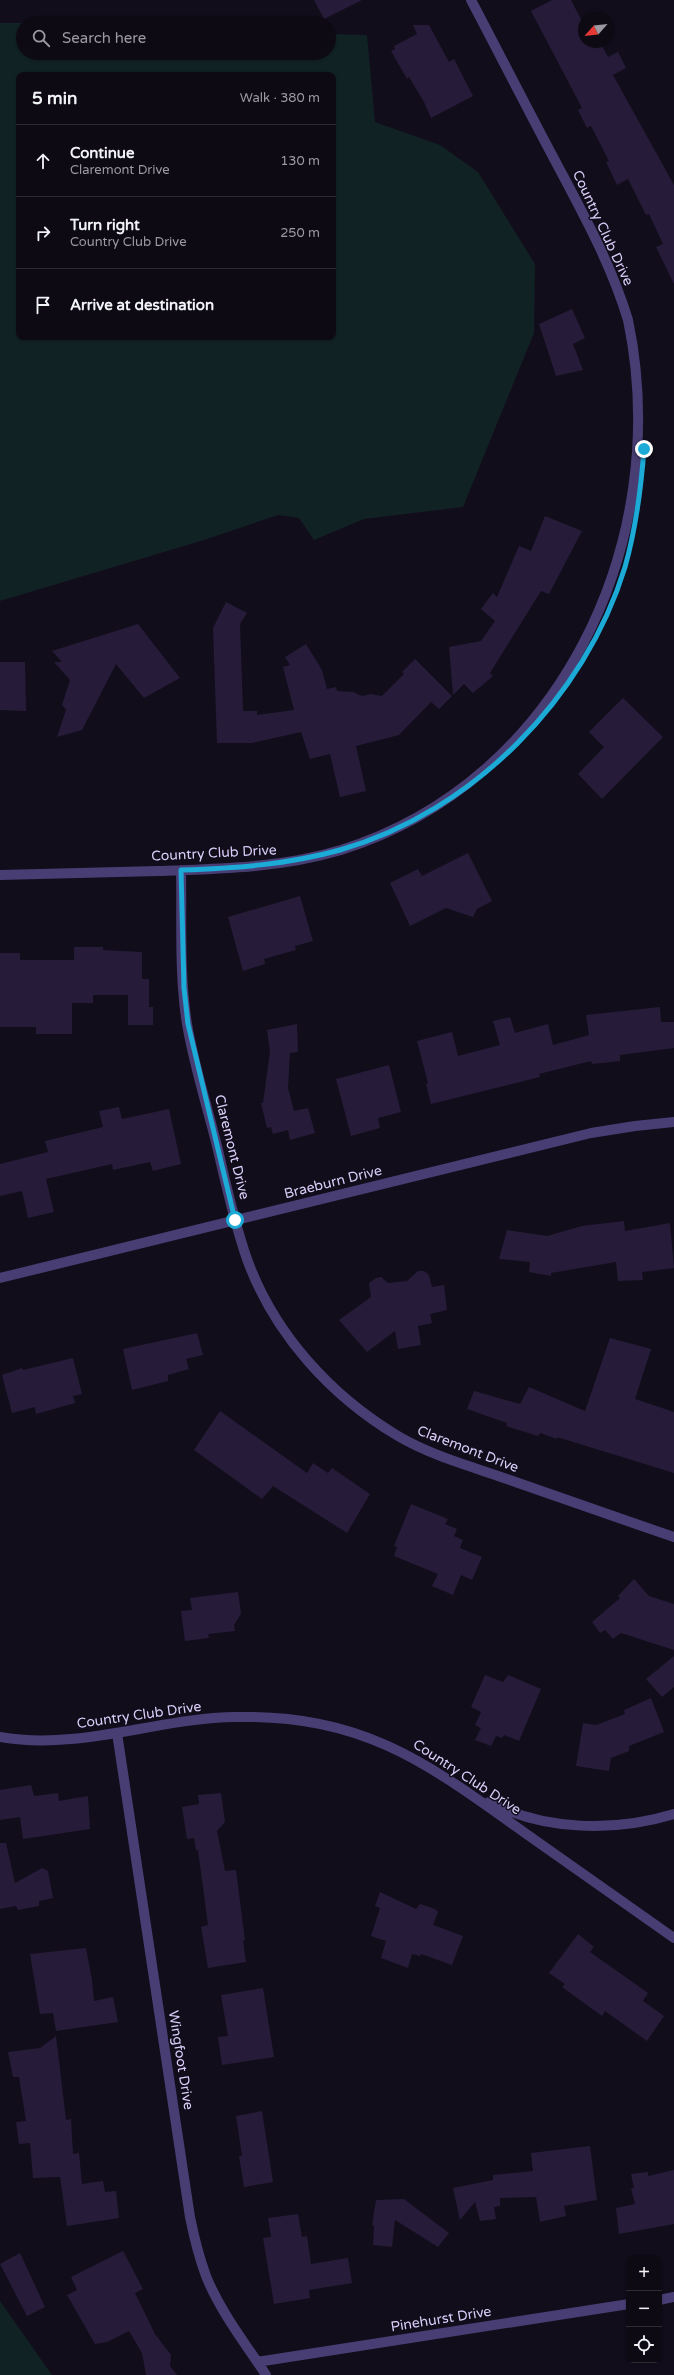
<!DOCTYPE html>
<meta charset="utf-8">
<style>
body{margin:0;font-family:"Varela Round",sans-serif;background:#1c1822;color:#f1f3f6}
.controls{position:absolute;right:12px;bottom:12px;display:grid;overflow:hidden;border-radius:8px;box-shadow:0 1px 3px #0004}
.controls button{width:36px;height:36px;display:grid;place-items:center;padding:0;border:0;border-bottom:1px solid #2e2b34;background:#0e0a14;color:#f1f3f6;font:20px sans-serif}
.compass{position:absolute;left:578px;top:12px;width:36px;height:36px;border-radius:50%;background:#0e0a14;box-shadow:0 1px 3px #0004;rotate:243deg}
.stop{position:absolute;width:12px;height:12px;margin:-9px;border:3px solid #1caad6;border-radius:50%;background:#fff}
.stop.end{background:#1caad6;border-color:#fff;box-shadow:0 1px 4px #0008}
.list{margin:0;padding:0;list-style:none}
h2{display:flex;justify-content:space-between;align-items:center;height:52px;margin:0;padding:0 16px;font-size:17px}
h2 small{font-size:13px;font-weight:400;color:#9b9aa0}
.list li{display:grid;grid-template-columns:26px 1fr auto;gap:12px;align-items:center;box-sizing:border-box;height:72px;padding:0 16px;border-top:1px solid #2e2b34}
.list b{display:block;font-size:15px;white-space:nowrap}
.list p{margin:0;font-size:13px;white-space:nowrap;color:#9b9aa0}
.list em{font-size:13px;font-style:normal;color:#9b9aa0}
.icon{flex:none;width:22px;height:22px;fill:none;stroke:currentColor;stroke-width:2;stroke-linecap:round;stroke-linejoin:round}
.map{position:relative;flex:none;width:674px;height:2375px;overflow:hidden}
.search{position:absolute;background:#0e0a14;box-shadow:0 1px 3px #0004;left:16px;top:16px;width:320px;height:44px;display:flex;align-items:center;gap:10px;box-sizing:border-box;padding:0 14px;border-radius:22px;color:#9b9aa0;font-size:15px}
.panel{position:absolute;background:#0e0a14;box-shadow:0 1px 3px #0004;left:16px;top:72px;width:320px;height:268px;border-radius:8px}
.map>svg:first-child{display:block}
.green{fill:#112224;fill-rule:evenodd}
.building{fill:#261c39}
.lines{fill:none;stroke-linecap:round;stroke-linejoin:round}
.minor{stroke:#483e74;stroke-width:10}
.tertiary{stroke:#483e74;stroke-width:10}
.route{stroke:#1caad6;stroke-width:5}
.labels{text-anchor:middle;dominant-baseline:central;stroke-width:3;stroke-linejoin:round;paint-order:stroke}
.street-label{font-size:14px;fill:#d8cef9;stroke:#120d1b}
</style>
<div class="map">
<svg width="674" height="2375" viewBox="0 0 674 2375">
<rect width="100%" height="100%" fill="#120d1b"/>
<path class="green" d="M0,23h23v30h306v-19l38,1 8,87 65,23 38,27 57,92 -1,69 -71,174 -99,12 -50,21 -15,-22 -21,-3 -74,25 -204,61zM19,75h314v262h-314z
M0,2301l52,74h-52z"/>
<path class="building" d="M314,0h48l-38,19z
M552,0h19l13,25v17h16l8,15 10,-5 8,16 -13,7 61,110v99l-18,-37 7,-3 -14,-30 -3,1 -18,-36 -11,6 -11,-23 3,-1 -18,-35 -4,2 -9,-18 4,-2 -51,-97z
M413,25h16l20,37 5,-3 19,37 -42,22 -7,-16 -15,-25 -2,2 -16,-28 4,-2 -1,-3 23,-12z
M572,309l13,29 -12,6 10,26 -27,6 -17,-52z
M545,516l37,15 -33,63 -8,-3 -51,82 3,3 -20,17 -9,-9 -11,11 -4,-48 32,-6 14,-20 -14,-12 12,-16 4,4 22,-51 12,5z
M226,602l21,11 -7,11 3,87h14v4l37,-5 -11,-43 7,-2 -5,-8 21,-13 16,26 5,19 9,-2 1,4 16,1 9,4 9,-2 11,2 22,-22 -2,-2 13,-13 37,37 -13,13 -8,-7 -32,33 -43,11 10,45 -26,6 -10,-43 -20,5 -9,-27 -49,11h-35l-4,-115z
M138,624l42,54 -36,20 -28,-34 -34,66 -25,7 9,-27 -4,-5 8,-25 -16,-18h8l-10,-11z
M0,662h25l1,49 -26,-1z
M623,698l40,39 -61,62 -24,-25 26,-27 -15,-15z
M468,853l24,48 -15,8 -4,8 -27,-9 -36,18 -20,-43 28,-14 4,7z
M300,896l13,45 -18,5 1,4 -32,9 1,5 -22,7 -15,-54z
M74,947h29v3l39,2v27h7v28h4v18h-25v-30h-35v8h-21v31h-36v-7h-36v-74h20v7h54z
M660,1007l1,15h13v26l-54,7v6l-28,3 -1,-3 -52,13 1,3 -109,27 -5,-20 2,-1 -11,-42 35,-9 6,24 42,-11 -7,-24 17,-4 5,16 33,-9 5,21 36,-10 -3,-20z
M297,1024l1,28 -8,1 -2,35 6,23 14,-3 7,25 -25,7 -2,-10 -15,4 -2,-7 -4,1 -6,-25h2l7,-52 -3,-21z
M389,1065l12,47 -23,6 2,10 -29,8 -15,-57z
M119,1107l3,12 47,-10 12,55 -28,7 -3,-9 -37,8 -1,-6 -66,15 8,33 -26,6 -6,-27 -22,5v-32l48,-12 -3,-11 58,-14 -4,-16z
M624,1221l1,10 45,-8 4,45 -32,4 1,8 -25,1 -2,-19 -65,11v3l-22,-4 1,-10 -31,-3 8,-29 40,6 35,-10z
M418,1271h6l5,4 3,12 12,-2 3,25 -17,4 2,9 -14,3 3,19 -23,4 -3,-18 -28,21 -28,-32 32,-23 -2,-14 7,-5 5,-1 7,6 19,-2z
M197,1333l6,22 -17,4 3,10 -21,6v6l-36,9 -9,-41z
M610,1338l41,11 -16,50 39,13v61l-117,-36v2l-17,-6 -2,3 -32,-10 1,-3 -40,-14 7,-18 46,13 9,-17 56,24z
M73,1358l9,36 -9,2 2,7 -39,11 -1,-7 -23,6 -10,-38 20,-7 1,2z
M220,1411l87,62 6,-10 15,10 4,-5 38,26 -23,39 -74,-47 -11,13 -68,-49z
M411,1504l37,15 -3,5 12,5 -3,7 9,4 -3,8 22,9 -10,23 -11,-5 -8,20 -21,-9 6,-12 -44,-18 3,-9 -3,-1z
M634,1579l15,17 25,8v46l-53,-17 -8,6 -8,-9 -5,3 -8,-11 28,-24 -2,-2z
M238,1592l3,22 -7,11 1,6 -27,3 1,4 -24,3 -4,-30 11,-1 -2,-12z
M674,1656v31l-12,10 -16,-18z
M485,1675l18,7 5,-7 33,14 -22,52 -15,-6 -2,3 -6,-2 -5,10 -16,-6 6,-12 -6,-3 6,-13 -10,-5z
M651,1698l13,34 -35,14v5l-18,7 -2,13 -33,-5 7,-43 13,2 29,-11 -1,-4z
M31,1785l3,11 24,-3 1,8 29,-5 2,33 -67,10 -3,-22 -20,3v-30z
M221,1793l4,29 -8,9 8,40 11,-1 9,71 -2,-1 3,22 -38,6 -7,-41 7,-2 -10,-75h-2l-2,-12 -7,1 -5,-32 17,-3 -1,-9z
M0,1843h6l9,40 27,-15 6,3 5,27 -14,3v5l-21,4 -2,-4 -16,3z
M380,1892l36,17 4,-5 15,5 3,3 -5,13 30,11 -11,29 -31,-11 -1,2 -8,-2 -4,14 -27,-10 5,-17 -15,-5 9,-28 -5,-2z
M578,1934l16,13 -4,5 58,41 -5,8 21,15 -17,25 -42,-30 -3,5 -40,-29 3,-3 -16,-11z
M86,1948l6,32 2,21 19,-4 5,25 -62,9 -3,-18 -13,1 -10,-60z
M263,1988l11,69 -52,8 -4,-28 10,-1 -7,-41z
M56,2036l10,84 5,-1 2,35 6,-1 3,31 21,-3 2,11 11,-1 3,27 -52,8 -7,-49 -27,1 -3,-35 -11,1 -3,-22 10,-1 -7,-44h-6l-5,-25 32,-4z
M262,2111l11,71 -29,5 -5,-31h3l-6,-40z
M590,2146l7,54 -33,6 2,10 -26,6 -4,-25 -36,1v8l-6,1 2,12 -16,2 -5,-19 -15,18 -7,-32 40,-8v-5l40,-4 -2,-18z
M674,2170v54l-55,10 -3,-26 19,-4 -4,-16h3l-3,-14 17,-2v4z
M404,2199l45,34 -11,14 -43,-27 -3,27 -19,-2 1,-19 -2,-1 4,-25z
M298,2214l4,23 5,-1 4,28 37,-6 4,25 -43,7 1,8 -36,6 -11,-66 8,-1 -3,-19z
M123,2251l20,38 -8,4 20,41 16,21 -1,11 7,9h-31l-4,-22 -13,-22 -22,11 -12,2 -28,-49 10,-5 -6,-13z
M20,2253l25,54 -18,9 -27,-52z"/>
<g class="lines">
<path class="minor" d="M181,870c1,51 -2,104 6,154 7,41 20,82 30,122 9,38 17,76 30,113 27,75 84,137 151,177 34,20 72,30 109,43 55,19 111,39 167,58
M0,875c53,-1 105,-3 158,-4 62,-2 123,-3 183,-21 219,-68 333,-309 287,-530 -16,-53 -42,-101 -68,-150 -30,-56 -59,-113 -89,-170
M117,1733l73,484c4,20 9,40 16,59 14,35 39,67 60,99
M0,1737c80,14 157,-19 236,-20 128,-2 190,45 289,116 50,35 99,70 149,105
M489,1802c56,29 126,30 185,12
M659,2300l15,-3
M257,2362l372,-58"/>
<path class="tertiary" d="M0,1278l591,-145 44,-7 39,-4"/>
</g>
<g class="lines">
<path class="route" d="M235,1220l-47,-196 -4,-36 -3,-118c55,-2 105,-5 159,-20 133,-38 245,-152 285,-283 11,-39 16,-78 19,-118"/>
</g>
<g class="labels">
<g class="street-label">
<text transform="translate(603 228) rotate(65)">Country Club Drive</text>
<text transform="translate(214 853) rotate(-3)">Country Club Drive</text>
<text transform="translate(232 1147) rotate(76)">Claremont Drive</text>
<text transform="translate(333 1182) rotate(-14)">Braeburn Drive</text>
<text transform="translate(468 1449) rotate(21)">Claremont Drive</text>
<text transform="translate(139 1715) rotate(-8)">Country Club Drive</text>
<text transform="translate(467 1777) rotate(33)">Country Club Drive</text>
<text transform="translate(181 2060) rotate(81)">Wingfoot Drive</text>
<text transform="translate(441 2319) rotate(-9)">Pinehurst Drive</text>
</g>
</g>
</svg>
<div class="controls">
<button>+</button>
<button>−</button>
<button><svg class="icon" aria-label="locate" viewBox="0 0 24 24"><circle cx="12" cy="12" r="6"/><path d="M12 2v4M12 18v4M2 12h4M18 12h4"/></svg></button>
</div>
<svg class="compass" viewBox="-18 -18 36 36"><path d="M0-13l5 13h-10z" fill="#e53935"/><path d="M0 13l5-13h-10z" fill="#9b9aa0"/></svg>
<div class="stop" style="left:235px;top:1220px"></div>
<div class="stop end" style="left:644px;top:449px"></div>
<div class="search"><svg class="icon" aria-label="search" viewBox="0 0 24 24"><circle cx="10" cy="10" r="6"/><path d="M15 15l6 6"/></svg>Search here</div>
<section class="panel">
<h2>5 min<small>Walk · 380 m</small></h2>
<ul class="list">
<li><svg class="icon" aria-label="ahead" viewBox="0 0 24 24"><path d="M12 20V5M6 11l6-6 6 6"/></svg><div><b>Continue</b><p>Claremont Drive</p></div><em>130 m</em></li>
<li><svg class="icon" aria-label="right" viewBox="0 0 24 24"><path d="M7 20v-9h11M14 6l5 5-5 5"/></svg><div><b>Turn right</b><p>Country Club Drive</p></div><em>250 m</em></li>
<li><svg class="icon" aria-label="arrive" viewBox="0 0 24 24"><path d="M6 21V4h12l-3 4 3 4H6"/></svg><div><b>Arrive at destination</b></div></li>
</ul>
</section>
</div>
